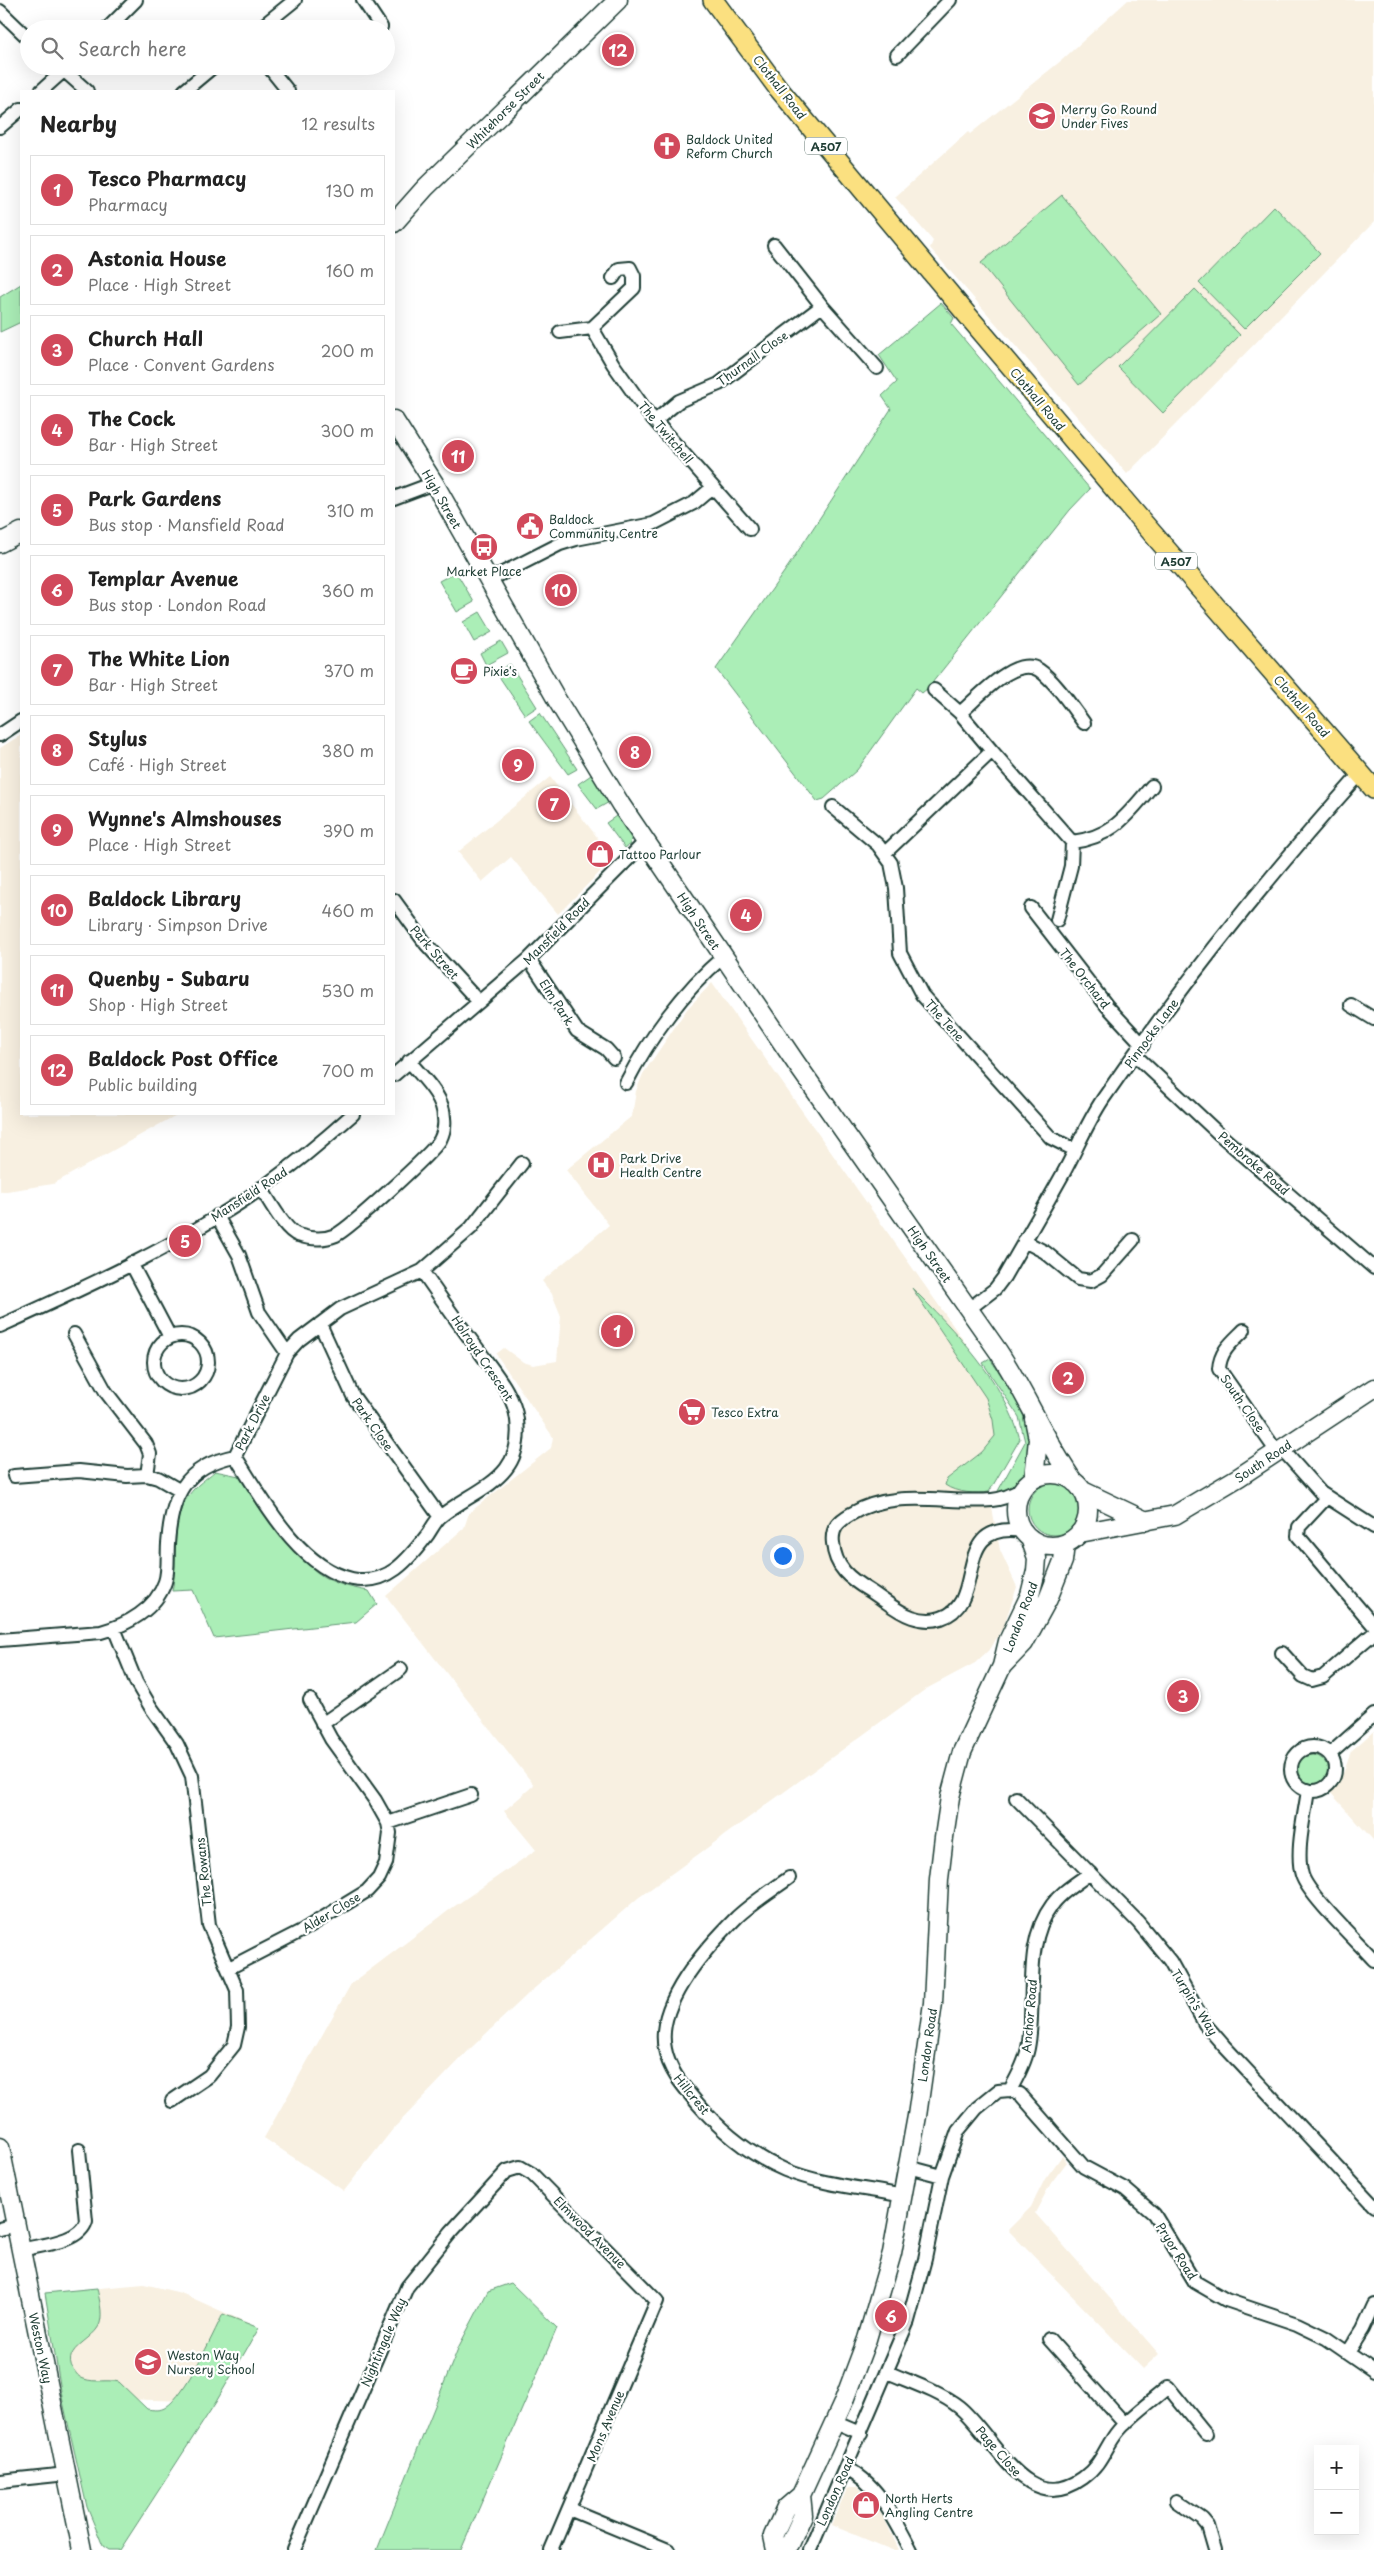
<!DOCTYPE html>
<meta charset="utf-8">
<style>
body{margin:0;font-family:"Playpen Sans",sans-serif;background:#f6f6f6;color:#222}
.controls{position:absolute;right:15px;bottom:15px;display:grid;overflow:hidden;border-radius:0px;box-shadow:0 5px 20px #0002}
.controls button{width:45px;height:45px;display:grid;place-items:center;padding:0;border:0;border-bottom:1px solid #e0e0e0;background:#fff;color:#222;font:25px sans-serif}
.you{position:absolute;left:782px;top:1555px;width:18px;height:18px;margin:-12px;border:4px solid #fff;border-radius:50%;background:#1a73e8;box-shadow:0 0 0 8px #1a73e833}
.badge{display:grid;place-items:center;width:32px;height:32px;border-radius:50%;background:#d1495b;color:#fff;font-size:16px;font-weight:700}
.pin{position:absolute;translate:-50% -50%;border:2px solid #fff;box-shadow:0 1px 5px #0006}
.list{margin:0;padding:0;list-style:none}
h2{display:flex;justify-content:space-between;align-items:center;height:65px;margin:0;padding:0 20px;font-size:21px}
h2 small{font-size:16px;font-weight:400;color:#767676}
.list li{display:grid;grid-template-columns:32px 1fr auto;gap:15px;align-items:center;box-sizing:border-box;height:70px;margin:0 10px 10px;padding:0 10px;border:1px solid #e0e0e0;border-radius:0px}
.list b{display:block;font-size:19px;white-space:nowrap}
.list p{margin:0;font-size:16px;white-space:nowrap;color:#767676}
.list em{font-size:16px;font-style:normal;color:#767676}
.icon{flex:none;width:28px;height:28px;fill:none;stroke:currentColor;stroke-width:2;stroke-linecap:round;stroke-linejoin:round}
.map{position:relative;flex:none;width:1374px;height:2550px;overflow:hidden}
.search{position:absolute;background:#fff;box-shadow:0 5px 20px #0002;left:20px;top:20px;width:375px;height:55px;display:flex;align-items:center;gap:12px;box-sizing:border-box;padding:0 18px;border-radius:28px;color:#767676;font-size:19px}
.panel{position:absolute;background:#fff;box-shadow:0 5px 20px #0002;left:20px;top:90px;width:375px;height:1025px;border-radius:0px}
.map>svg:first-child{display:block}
.built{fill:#f8f0e1}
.green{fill:#abeeb7;stroke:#659676}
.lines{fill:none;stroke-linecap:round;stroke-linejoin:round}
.street-casing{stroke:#1f3d34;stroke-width:16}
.secondary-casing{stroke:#1f3d34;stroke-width:21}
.primary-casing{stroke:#1f3d34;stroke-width:22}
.street{stroke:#fff;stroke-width:12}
.secondary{stroke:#fff;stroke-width:18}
.primary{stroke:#fbe080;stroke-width:19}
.labels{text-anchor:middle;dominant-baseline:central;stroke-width:4.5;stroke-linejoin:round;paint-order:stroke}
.shield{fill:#fff;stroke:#627771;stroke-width:1}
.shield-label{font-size:11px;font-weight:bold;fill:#1f3d34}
.street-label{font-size:12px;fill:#1f3d34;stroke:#fff}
.poi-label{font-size:12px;fill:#1f3d34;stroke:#fff;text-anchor:start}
</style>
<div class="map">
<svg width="1374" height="2550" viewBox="0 0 1374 2550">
<rect width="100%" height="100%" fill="#fff"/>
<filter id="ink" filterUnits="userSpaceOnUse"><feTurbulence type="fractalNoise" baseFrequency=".02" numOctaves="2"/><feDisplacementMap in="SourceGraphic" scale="10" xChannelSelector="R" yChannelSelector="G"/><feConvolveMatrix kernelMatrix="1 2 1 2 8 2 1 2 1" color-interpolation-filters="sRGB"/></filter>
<g filter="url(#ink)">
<path class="built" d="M1128,0h246v222l-247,252 -197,-226 3,-7 -38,-44 73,-65 2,2 92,-74z
M21,735v379h157l-125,70 -53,8v-444z
M550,777l62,79 -4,8 -50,50 -47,-57 -29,25 -24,-30z
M712,983l273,388 23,39 12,29 -31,53 11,58 17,37 -13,38 -13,23 -16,15 -49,26 -288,209 -109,95 -57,54 -79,82 -49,62 -80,-53 87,-154 101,-76 84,-58 -32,-39 30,-26 -148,-189 78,-68 5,-15 82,-65 2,-11 -57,-83 8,-6 19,14 10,3 24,-4 4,-45 -9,-22 -10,-13 67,-56 -43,-55 66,-54 4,-25 7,-17 44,-65z
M1374,1731v110l-44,-49 10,-10 11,-31z
M1062,2156l5,6 -16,21 -16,30 124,141 -16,15 -135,-139 23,-23 14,-28z
M144,2284l37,9 78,35 -43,74 -154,-5 -17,-104z
M852,2487h6l10,9 16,22 15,32h-7l-61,-25 16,-36z"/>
<path class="green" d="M1062,195l99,119 -82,71 -98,-122z
M1274,206l46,47 -76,76 -45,-46z
M21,284v38l-21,10v-35z
M1195,289l45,46 -77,78 -45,-46z
M941,303l13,15 -3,6 139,165 -20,21 -142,178 -6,5 -6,-5 -59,82 -33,29 -7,2 -101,-132 73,-104 102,-156 -9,-13 15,-14 -18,-27z
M456,572l18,30 -17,10 -18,-31z
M480,612l12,20 -18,10 -11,-20z
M501,641l7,12 -22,12 -6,-12z
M510,664l27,43 -12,8 -29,-43z
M540,713l37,56 -9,5 -39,-53z
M594,773l17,28 -14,8 -19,-25z
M619,814l13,20 -2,10 -5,4 -19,-25z
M912,1288c42,42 92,92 108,151l-31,53c-13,2 -33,1 -44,-7l2,-6 35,-27 13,-16 -2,-16 -7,-22z
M990,1359c19,27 58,84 35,117 -6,9 -16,12 -26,16l-1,-1 27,-49 -6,-25 -36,-54z
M215,1471l24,5c19,27 54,78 79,97 15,11 34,15 51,18l8,13 -21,18 -142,16 -21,-48 -21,1c7,-30 -3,-70 17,-96 7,-10 17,-16 26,-24z
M1028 1509a26 26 0 1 1 52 0a26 26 0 1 1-52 0Z
M1296 1771a16 16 0 1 1 32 0a16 16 0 1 1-32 0Z
M511,2283l46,45 -96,222h-84l82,-204 29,-55z
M97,2288c2,11 6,24 3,35 -5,17 -39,25 -27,46 4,5 5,8 11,10 11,4 24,0 35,3l28,27c6,1 14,2 19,-2 20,-13 46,-71 57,-93l36,14 -43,74 -96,148h-11l-6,-4 -16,-39 -25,-110 -17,-104z"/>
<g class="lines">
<defs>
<path id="street" d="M363,0l18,27
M0,11l29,28
M107,29l29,-29
M259,29l36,-29
M897,55l53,-55
M59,66l28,25
M268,66l20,25
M41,91l28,-25
M184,91l30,-25
M0,127l21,-18
M774,245l48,61 55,62
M592,328l21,36 34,48 103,117
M560,332l32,-4 42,-40v-12l-4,-8 -11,1 -6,9
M655,421l24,-20 40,-17 103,-78
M394,498l40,-15
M489,580l71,-36 16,-5 77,-15 41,-21 19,-16
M960,713c17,-14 55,-59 79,-43 16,11 33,37 45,53
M0,735l21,-14
M992,751l80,91c41,-5 55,-27 80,-56
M833,807l45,38 13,18 5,25 4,65 22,42 129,143 22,11
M885,853l107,-102 -32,-38 -26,-23
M394,900l32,44 53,58
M1031,908l76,98 36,39
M1057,920l14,-54 1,-24
M529,959l48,72 29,18 8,9
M1351,1005l23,14
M1136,1056l82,77 156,135
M394,1075l135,-116 117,-118
M626,1083c23,-45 58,-93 97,-126
M261,1188c8,12 24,43 37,47 12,4 26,5 38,0 15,-8 95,-81 104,-95 3,-6 5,-15 4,-22 0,-22 -22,-41 -35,-57
M217,1216l22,39 20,57 28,41
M1024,1241l21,11 33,27 13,2 11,-6 31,-35
M131,1263l39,74
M969,1309l26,-20 9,-12c20,-35 40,-69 60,-105 13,-24 23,-49 39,-73 78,-114 165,-222 257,-325
M320,1324l33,72 87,121
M0,1326c89,-40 181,-82 262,-138 32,-23 62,-48 91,-74
M1244,1330c-12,12 -24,21 -25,39l58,83
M74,1334l32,58 40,52 4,10 -3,21 11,3 21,12
M154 1362a27 27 0 1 1 54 0a27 27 0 1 1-54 0Z
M1281,1448l40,45 53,34
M235,1456c27,42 64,112 117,123 36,7 56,-19 76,-45 4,-6 8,-14 13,-18 39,-30 83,-37 76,-96 -3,-27 -25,-50 -40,-72 -19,-25 -37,-51 -55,-77
M14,1476l65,-5 48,5 20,-1
M1326,1498l-27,29 -1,9 76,90
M1023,1531c-75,-11 -34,72 -82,87 -9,3 -20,2 -29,-1 -15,-5 -29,-18 -42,-26 -20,-12 -35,-23 -37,-48 -2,-15 6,-22 18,-29 43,-26 94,-10 141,-14 12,-1 22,-6 32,-12
M114,1628l22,54 14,24 27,38 15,32 17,149 28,65 1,37 -4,18 -25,31 -37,25
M0,1640l101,-8c26,-7 55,-23 64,-50 4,-12 2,-25 3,-38 3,-47 16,-78 67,-88l52,-103 12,-13 41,-31 82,-38 49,-43 51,-65
M1282,1653l21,23 9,4 11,-3 51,-44
M322,1724l79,-55
M1291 1769a22 22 0 1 1 44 0a22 22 0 1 1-44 0Z
M1330,1754l44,-39
M1308,1790c-3,24 -13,62 -6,85 6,20 56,67 72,85
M1016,1798l122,124 32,39 35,63 19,22 150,160
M388,1823l83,-28
M789,1878c-18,13 -36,24 -52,39 -30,30 -82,86 -72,132 4,22 19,38 33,55 24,28 52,51 87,66 37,15 79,18 118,26
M229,1968l74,-38 64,-39 12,-13 7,-15 4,-30 -2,-10 -13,-23 -44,-61 -21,-39
M1010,2090c8,-14 15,-27 18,-42 9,-46 -6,-103 24,-143 9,-13 25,-22 38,-32
M908,2167l34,9
M0,2229l15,-4
M20,2250c19,-5 60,-7 66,-29l-7,-71
M1049,2339l76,85
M1349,2351l14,-22 11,-24
M887,2372c23,10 52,19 72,35 35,28 67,112 124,71 20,-14 22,-32 36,-48 14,-16 33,-29 49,-43l38,47
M835,2422l26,11
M845,2468c32,13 51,54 66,82
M0,2481l67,-7
M1176,2501l26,18 6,7 7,24
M569,2509l99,41
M294,2550l113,-263 44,-55 56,-61 13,-4 12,7 125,127 -106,249
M810,2550l98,-229 17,-62 17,-83 16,-45 19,-23 21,-17 12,-1 10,4 64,73 41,22 29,25 41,68 31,18 71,24 29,14 48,33"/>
<path id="secondary" d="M394,223l31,-35 193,-188
M394,420l40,63 123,217 64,105 175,258 202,288c28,42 47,90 76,131
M0,543l21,-11
M1034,1419l4,20 -4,40
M1016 1510a36 36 0 1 1 72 0a36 36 0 1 1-72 0Z
M1083,1491l63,30
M1080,1533l95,-18 64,-38 135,-89
M1002,1666l6,-25 22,-46 6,-24 1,-13 -7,-20
M0,2147l82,403
M776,2550l-3,-14 13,-28 15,-13 42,-92 24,-64 25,-86 25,-137 16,-113 6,-124 5,-42 6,-40 12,-45 40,-86 22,-23 24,-44 15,-38 2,-17
M777,2550l13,-6 13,-29 -2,-20"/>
<path id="primary" d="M713,0l65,88 185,222 171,202 240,277"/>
</defs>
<use href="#street" class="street-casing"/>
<use href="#secondary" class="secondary-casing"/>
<use href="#primary" class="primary-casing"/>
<use href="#street" class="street"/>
<use href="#secondary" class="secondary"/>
<use href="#primary" class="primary"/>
</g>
</g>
<defs>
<symbol id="school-disc" viewBox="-11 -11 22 22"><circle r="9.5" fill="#d1495b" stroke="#fff"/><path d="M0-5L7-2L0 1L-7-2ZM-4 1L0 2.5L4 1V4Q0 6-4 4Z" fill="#fff"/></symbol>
<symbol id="church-disc" viewBox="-11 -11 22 22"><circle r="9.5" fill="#d1495b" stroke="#fff"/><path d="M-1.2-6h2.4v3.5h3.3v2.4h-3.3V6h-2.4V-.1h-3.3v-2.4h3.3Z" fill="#fff"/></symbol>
<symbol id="civic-disc" viewBox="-11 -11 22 22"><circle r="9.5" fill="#d1495b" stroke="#fff"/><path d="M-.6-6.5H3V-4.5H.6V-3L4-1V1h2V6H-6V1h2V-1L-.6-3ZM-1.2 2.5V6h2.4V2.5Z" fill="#fff"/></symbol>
<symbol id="bus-disc" viewBox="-11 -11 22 22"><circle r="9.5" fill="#d1495b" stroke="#fff"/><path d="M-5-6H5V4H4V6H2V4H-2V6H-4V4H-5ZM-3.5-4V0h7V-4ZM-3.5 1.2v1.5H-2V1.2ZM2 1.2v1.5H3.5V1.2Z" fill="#fff"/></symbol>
<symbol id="cafe-disc" viewBox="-11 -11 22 22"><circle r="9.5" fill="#d1495b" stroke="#fff"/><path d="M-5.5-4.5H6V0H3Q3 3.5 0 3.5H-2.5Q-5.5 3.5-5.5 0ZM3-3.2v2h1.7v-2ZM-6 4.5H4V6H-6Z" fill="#fff"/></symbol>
<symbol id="shop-disc" viewBox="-11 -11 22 22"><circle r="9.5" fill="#d1495b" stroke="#fff"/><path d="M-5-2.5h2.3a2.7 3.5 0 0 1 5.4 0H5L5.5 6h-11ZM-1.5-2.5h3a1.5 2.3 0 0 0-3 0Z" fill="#fff"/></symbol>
<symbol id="hospital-disc" viewBox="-11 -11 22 22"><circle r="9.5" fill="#d1495b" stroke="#fff"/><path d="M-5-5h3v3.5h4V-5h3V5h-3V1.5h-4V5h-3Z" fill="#fff"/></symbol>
<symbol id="supermarket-disc" viewBox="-11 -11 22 22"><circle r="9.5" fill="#d1495b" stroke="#fff"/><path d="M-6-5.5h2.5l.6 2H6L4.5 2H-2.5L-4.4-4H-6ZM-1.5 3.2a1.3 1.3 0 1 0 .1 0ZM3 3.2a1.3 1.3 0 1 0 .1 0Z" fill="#fff"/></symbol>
</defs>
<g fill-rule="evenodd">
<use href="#school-disc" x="1026" y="100" width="32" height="32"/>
<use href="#church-disc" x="651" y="130" width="32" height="32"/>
<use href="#civic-disc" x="514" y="510" width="32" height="32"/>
<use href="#bus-disc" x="468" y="531" width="32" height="32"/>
<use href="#cafe-disc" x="448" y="655" width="32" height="32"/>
<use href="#shop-disc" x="584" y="838" width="32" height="32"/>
<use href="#hospital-disc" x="585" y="1149" width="32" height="32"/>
<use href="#supermarket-disc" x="676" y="1396" width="32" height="32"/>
<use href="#school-disc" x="132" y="2346" width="32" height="32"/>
<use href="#shop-disc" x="850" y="2489" width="32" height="32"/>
</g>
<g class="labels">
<g class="shield">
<rect x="805" y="137.5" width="42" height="17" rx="4"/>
<rect x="1155" y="552.5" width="42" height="17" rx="4"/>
</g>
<g class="shield-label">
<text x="826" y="146">A507</text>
<text x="1176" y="561">A507</text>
</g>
<g class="street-label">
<text transform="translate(780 87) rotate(52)">Clothall Road</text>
<text transform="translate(505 110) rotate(-45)">Whitehorse Street</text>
<text transform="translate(752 358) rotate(-36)">Thurnall Close</text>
<text transform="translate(1038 399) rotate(50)">Clothall Road</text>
<text transform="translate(666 432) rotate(50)">The Twitchell</text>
<text transform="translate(442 499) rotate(60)">High Street</text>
<text transform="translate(1302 706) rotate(49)">Clothall Road</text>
<text transform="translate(699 921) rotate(56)">High Street</text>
<text transform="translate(556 931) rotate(-45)">Mansfield Road</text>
<text transform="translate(435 952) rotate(49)">Park Street</text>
<text transform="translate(1085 978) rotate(52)">The Orchard</text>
<text transform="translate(557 1002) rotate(57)">Elm Park</text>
<text transform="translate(945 1020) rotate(48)">The Tene</text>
<text transform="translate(1151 1033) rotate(-54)">Pinnocks Lane</text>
<text transform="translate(1254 1163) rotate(41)">Pembroke Road</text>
<text transform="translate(249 1194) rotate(-33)">Mansfield Road</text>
<text transform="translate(930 1254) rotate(55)">High Street</text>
<text transform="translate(483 1358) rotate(56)">Holroyd Crescent</text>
<text transform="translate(1243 1403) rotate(55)">South Close</text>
<text transform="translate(252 1422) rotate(-63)">Park Drive</text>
<text transform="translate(373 1424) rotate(55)">Park Close</text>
<text transform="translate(1263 1461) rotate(-34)">South Road</text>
<text transform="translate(1020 1617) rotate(-69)">London Road</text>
<text transform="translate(203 1872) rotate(-96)">The Rowans</text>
<text transform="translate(331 1912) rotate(-31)">Alder Close</text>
<text transform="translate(1195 2002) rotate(58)">Turpin's Way</text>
<text transform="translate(1029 2016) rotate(-85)">Anchor Road</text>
<text transform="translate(927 2045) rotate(-82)">London Road</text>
<text transform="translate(692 2094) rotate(51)">Hillcrest</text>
<text transform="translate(590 2232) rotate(45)">Elmwood Avenue</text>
<text transform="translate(1177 2251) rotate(58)">Pryor Road</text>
<text transform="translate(383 2342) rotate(-67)">Nightingale Way</text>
<text transform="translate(41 2348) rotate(78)">Weston Way</text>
<text transform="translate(605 2426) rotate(-67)">Mons Avenue</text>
<text transform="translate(999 2451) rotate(49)">Page Close</text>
<text transform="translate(835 2491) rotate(-66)">London Road</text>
</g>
<g class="poi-label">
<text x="1061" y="109">Merry Go Round<tspan x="1061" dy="14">Under Fives</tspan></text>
<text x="686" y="139">Baldock United<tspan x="686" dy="14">Reform Church</tspan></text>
<text x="549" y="519">Baldock<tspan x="549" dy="14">Community Centre</tspan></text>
<text x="484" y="571" text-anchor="middle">Market Place</text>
<text x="483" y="671">Pixie's</text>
<text x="619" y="854">Tattoo Parlour</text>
<text x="620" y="1158">Park Drive<tspan x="620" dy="14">Health Centre</tspan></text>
<text x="711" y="1412">Tesco Extra</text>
<text x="167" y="2355">Weston Way<tspan x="167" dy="14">Nursery School</tspan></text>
<text x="885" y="2498">North Herts<tspan x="885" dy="14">Angling Centre</tspan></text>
</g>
</g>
</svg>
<div class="controls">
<button>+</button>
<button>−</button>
</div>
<div class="you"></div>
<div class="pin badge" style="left:617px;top:1331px">1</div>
<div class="pin badge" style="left:1068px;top:1378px">2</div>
<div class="pin badge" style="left:1183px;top:1696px">3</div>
<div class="pin badge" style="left:746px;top:915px">4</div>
<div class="pin badge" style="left:185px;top:1241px">5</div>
<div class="pin badge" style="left:891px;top:2316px">6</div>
<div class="pin badge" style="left:554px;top:804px">7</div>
<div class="pin badge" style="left:635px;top:752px">8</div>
<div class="pin badge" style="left:518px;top:765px">9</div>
<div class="pin badge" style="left:561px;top:590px">10</div>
<div class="pin badge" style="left:458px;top:456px">11</div>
<div class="pin badge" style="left:618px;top:50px">12</div>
<div class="search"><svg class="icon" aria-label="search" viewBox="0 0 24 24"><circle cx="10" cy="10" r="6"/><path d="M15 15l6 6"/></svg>Search here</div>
<section class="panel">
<h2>Nearby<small>12 results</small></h2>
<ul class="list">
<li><span class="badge">1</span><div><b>Tesco Pharmacy</b><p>Pharmacy</p></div><em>130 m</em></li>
<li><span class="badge">2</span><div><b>Astonia House</b><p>Place · High Street</p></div><em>160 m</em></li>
<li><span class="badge">3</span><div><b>Church Hall</b><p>Place · Convent Gardens</p></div><em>200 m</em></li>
<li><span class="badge">4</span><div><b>The Cock</b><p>Bar · High Street</p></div><em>300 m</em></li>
<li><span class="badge">5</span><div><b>Park Gardens</b><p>Bus stop · Mansfield Road</p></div><em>310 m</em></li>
<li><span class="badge">6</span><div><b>Templar Avenue</b><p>Bus stop · London Road</p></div><em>360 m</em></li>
<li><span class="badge">7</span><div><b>The White Lion</b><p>Bar · High Street</p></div><em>370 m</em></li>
<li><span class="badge">8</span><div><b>Stylus</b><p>Café · High Street</p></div><em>380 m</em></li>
<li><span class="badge">9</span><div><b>Wynne's Almshouses</b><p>Place · High Street</p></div><em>390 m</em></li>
<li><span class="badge">10</span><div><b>Baldock Library</b><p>Library · Simpson Drive</p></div><em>460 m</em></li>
<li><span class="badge">11</span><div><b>Quenby - Subaru</b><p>Shop · High Street</p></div><em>530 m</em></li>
<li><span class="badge">12</span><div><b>Baldock Post Office</b><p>Public building</p></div><em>700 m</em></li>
</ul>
</section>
</div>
